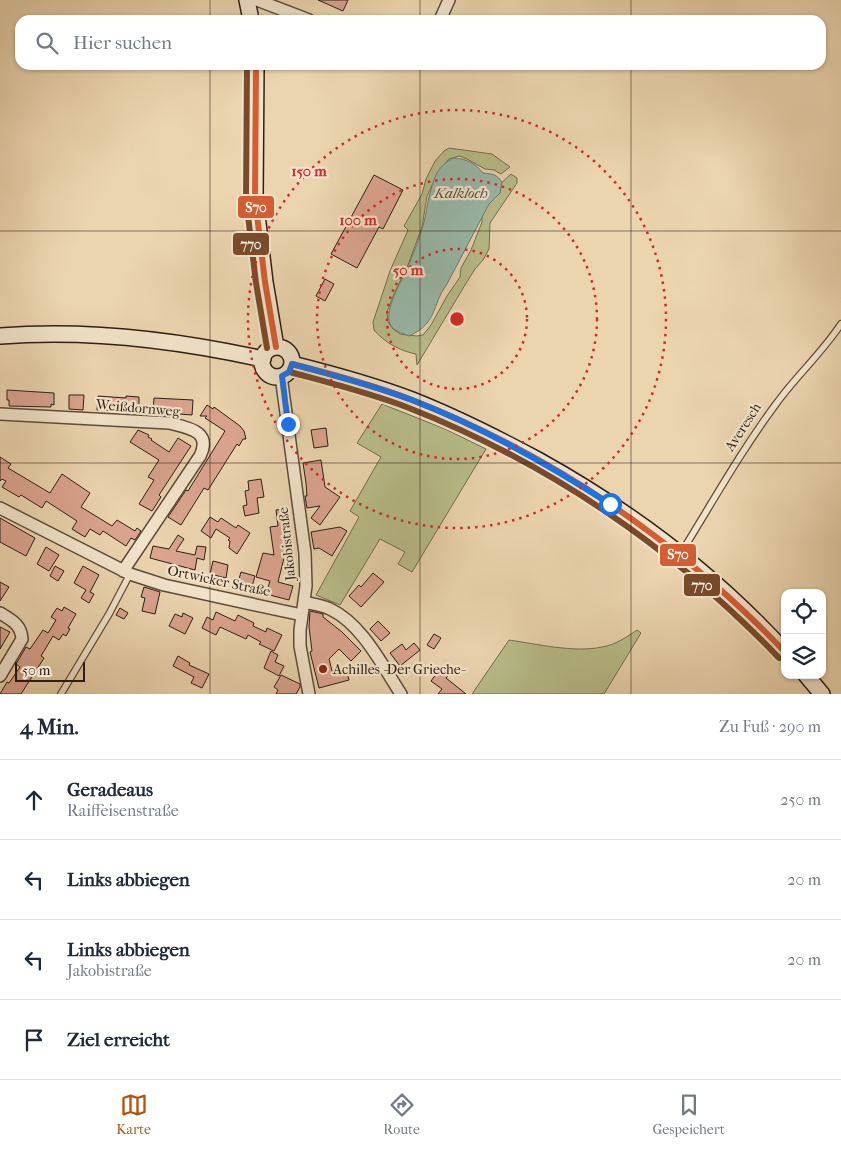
<!DOCTYPE html>
<html lang="de">
<meta charset="utf-8">
<style>
body{margin:0;font-family:"IM FELL French Canon",serif;background:#f2f2f3;color:#1f2937}
.controls{position:absolute;right:15px;bottom:15px;display:grid;overflow:hidden;border-radius:10px;box-shadow:0 1px 4px #0004}
.controls button{width:45px;height:45px;display:grid;place-items:center;padding:0;border:0;border-bottom:1px solid #e0e1e3;background:#fff;color:#1f2937;font:25px sans-serif}
.scale{position:absolute;left:15px;bottom:12px;width:70px;box-sizing:border-box;padding-left:5px;border:2px solid #2d1f14;border-top:0;font-size:14px;line-height:18px;white-space:nowrap;color:#2d1f14;-webkit-text-stroke:4px #f2e4cb;paint-order:stroke}
.stop{position:absolute;width:15px;height:15px;margin:-11px;border:4px solid #1a73e8;border-radius:50%;background:#fff}
.stop.end{background:#1a73e8;border-color:#fff;box-shadow:0 1px 5px #0008}
.list{margin:0;padding:0;list-style:none}
h2{display:flex;justify-content:space-between;align-items:center;height:65px;margin:0;padding:0 20px;font-size:21px}
h2 small{font-size:16px;font-weight:400;color:#747a83}
.list li{display:grid;grid-template-columns:32px 1fr auto;gap:15px;align-items:center;box-sizing:border-box;height:80px;padding:0 20px;border-top:1px solid #e0e1e3}
.list b{display:block;font-size:19px;white-space:nowrap}
.list p{margin:0;font-size:16px;white-space:nowrap;color:#747a83}
.list em{font-size:16px;font-style:normal;color:#747a83}
.icon{flex:none;width:28px;height:28px;fill:none;stroke:currentColor;stroke-width:2;stroke-linecap:round;stroke-linejoin:round}
.map{position:relative;flex:none;width:841px;height:694px;overflow:hidden}
.search{position:absolute;background:#fff;box-shadow:0 1px 4px #0004;left:15px;right:15px;top:15px;height:55px;display:flex;align-items:center;gap:12px;box-sizing:border-box;padding:0 18px;border-radius:15px;color:#747a83;font-size:19px}
.sheet{height:385px;background:#fff}
nav{display:flex;justify-content:space-around;align-items:center;box-sizing:border-box;height:70px;border-top:1px solid #e0e1e3;background:#fff;font-size:14px;color:#747a83}
nav a{display:grid;justify-items:center;gap:2px}
nav .on{color:#b45309}
.map>svg:first-child{display:block}
.green{fill:#b8bd8a;stroke:#726e4f}
.water{fill:#98b9aa;stroke:#6d7b6e}
.building{fill:#dba48f;stroke:#2d1f14}
.lines{fill:none;stroke-linecap:round;stroke-linejoin:round}
.lane-casing{stroke:#5c4c3b;stroke-width:8}
.street-casing{stroke:#5c4c3b;stroke-width:14}
.secondary-casing{stroke:#2d1f14;stroke-width:18}
.lane{stroke:#f2e4cb;stroke-width:5.5}
.street{stroke:#f2e4cb;stroke-width:11}
.secondary{stroke:#f2e4cb;stroke-width:15}
.bus-1-casing{stroke:#f2e4cb;stroke-width:10}
.bus-2-casing{stroke:#f2e4cb;stroke-width:10}
.bus-1{stroke:#d45d32;stroke-width:6}
.bus-2{stroke:#7a4b2a;stroke-width:6}
.route{stroke:#1a73e8;stroke-width:6}
.grid{fill:none;stroke:#2d1f14;stroke-width:1;stroke-opacity:0.55}
.ring{fill:none;stroke:#d62828;stroke-width:2.5;stroke-dasharray:2.5 5}
.poi-dot{fill:#8f2418;stroke:#f2e4cb;stroke-width:2}
.labels{text-anchor:middle;dominant-baseline:central;stroke-width:4.5;stroke-linejoin:round;paint-order:stroke}
.street-label{font-size:14px;fill:#2d1f14;stroke:#f2e4cb}
.poi-label{font-size:14px;fill:#2d1f14;stroke:#f2e4cb;text-anchor:start}
.water-label{font-size:15px;font-style:italic;fill:#4d4d41;stroke:#f2e4cb}
.centre{fill:#d62828;stroke:#f2e4cb;stroke-width:2.5}
.ring-label{font-size:15px;text-anchor:middle;font-weight:bold;fill:#d62828;stroke:#f2e4cb;stroke-width:4.5;stroke-linejoin:round;paint-order:stroke}
.line-badge{stroke:#f2e4cb;stroke-width:2}
.badge-label{font-size:14px;text-anchor:middle;font-weight:bold;fill:#fff}
</style>
<div class="map">
<svg width="841" height="694" viewBox="0 0 841 694">
<rect width="100%" height="100%" fill="#ebd5af"/>
<filter id="stains"><feTurbulence type="fractalNoise" baseFrequency=".004" numOctaves="4"/><feColorMatrix values="0 0 0 0 .2 0 0 0 0 .09 0 0 0 0 .02 0 0 0 .5 -.17"/></filter>
<radialGradient id="worn" r=".72"><stop offset=".6" stop-color="#630" stop-opacity="0"/><stop offset="1" stop-color="#630" stop-opacity=".3"/></radialGradient>
<path class="green" d="M449,148l43,6 18,13 -9,7 -7,-4 -9,-1 -18,-10 -8,-3 -10,3 -10,12 -12,25 -5,31 -14,38 -14,29 -7,18 1,10 5,7 7,5 17,2 6,-1 8,-10 16,-29 13,-19 1,-9 10,-18 11,-28v-14l18,-24 11,-10 6,4v5l-27,40 -1,26 -6,11 -8,9 -10,16 -48,80 -1,-11c-16,-3 -32,-12 -42,-24l-1,-8 17,-51 18,-41 -4,-4 18,-32 4,-15 9,-18 9,-10z
M382,404l63,25 41,20 -74,123 -14,-8 7,-12 -25,-13 -40,66 -24,-10 43,-78 -9,-6 31,-54 -24,-14z
M637,630l4,3 -37,61h-132l37,-54c28,4 65,13 93,7 13,-2 25,-10 35,-17z"/>
<path class="water" d="M454,158c13,1 21,5 29,15 10,1 13,1 19,9l-2,11 -11,11 -42,80c-16,22 -9,39 -38,52 -7,-3 -16,-5 -19,-12 -6,-14 11,-42 17,-55 6,-15 13,-31 17,-47 4,-17 5,-33 13,-49 4,-7 10,-12 17,-15z"/>
<path class="building" d="M318,0h30l-5,11z
M374,175l29,15 -20,39 -4,-2 -22,41 -26,-14z
M325,279l9,5 -9,17 -9,-5z
M7,390l47,3v12l-3,-1v3l-42,-1v-6h-2z
M69,395h15l-1,15 -14,-1z
M98,396l28,2v-2l13,1v14l-42,-1z
M154,398l39,2 -1,15 -39,-3z
M207,405l6,4 1,-2 26,19 4,5 2,8h-3l-4,7 -2,-2 -29,46 -4,-2 -23,37 -13,-8 18,-27 2,1 37,-60 -20,-13 2,-2h-7z
M326,428l2,18 -14,2 -3,-18z
M138,430l11,5 -1,2 4,2 -1,1 18,12 9,-14 13,8 -32,49 2,2 -9,14 -13,-7 15,-24 -6,-3 11,-17 -29,-18z
M0,457l11,7 -3,4 42,25 12,-19 28,19 -9,14 31,19 5,-6 18,11 2,-3 4,3 -6,9 -4,-2 -5,8 -23,-15 -3,4 -10,-6 -5,8 -13,-8 5,-8 -31,-20 -4,7 -21,-13 -2,2 -17,-10 4,-6 -4,-2 -2,2z
M321,460l4,27 15,10 -20,28 -9,-7 9,-12 -13,2 -2,-12h2l-1,-13 -3,-20z
M261,479l3,18 -7,1 2,15 -14,3 -2,-10 4,-1 -2,-14 4,-1 -1,-9z
M287,509l6,44 -8,1 -7,28 15,4 -4,14 -23,-6 4,-13 -14,-4 7,-24 11,2 -4,-28 8,-1 -2,-16z
M210,517l8,5 3,-4 15,10 2,-3 12,8 -13,21 -8,-6 1,-7 -2,-1 2,-2 -14,-9 -5,9 -10,-7z
M0,518l35,20 -9,18 -26,-14z
M340,527l7,4 -15,25 -13,-8 -5,1 -3,-17z
M178,535l6,4 -8,12 19,4 2,-9 9,1 -2,13 -7,-2 -2,12 -45,-12 3,-12 16,3z
M46,547l13,8 -10,16 -12,-7z
M213,561l15,4 -2,13 -16,-4z
M55,566l9,5 -6,10 -8,-5z
M83,566l16,9 -9,17 4,2 -5,9 -8,-5 5,-8 -12,-7z
M241,572l14,4 -4,14 -14,-4z
M373,573l11,9 -23,25 -12,-11 10,-11 2,2z
M0,582l9,5 -9,14z
M144,587l16,5 -5,22 -13,-3 3,-13 -4,-1z
M64,607l12,7 -8,14 2,1 -4,7 -3,-2 -4,6 -6,-4 -12,20 3,2 -23,36h-21l7,-12 2,1 11,-16 -4,-3 10,-17 4,2 13,-19 5,3 8,-13 -5,-3 6,-9 5,3z
M120,608l8,5 -4,6 -8,-4z
M310,611l13,3v3l19,15 19,19 -10,10 -12,-12 -10,10 3,12 14,-3 3,12 -30,8 -9,-36 2,-1 -3,-24z
M216,612l19,9 3,-6 16,8 -1,3 13,6 1,-4 15,7 -8,16 -15,-7 2,-2 -13,-7 -2,4 -26,-12 -4,8 -14,-7 5,-11 6,3z
M183,613l10,5 -8,16 -16,-8 6,-12 7,3z
M378,621l12,12 -9,8 -11,-12z
M0,627l10,5 -10,17z
M434,634l7,4 -7,11 -7,-4z
M414,643l6,7 -20,16 -10,-13 12,-9 4,6z
M271,651l7,4 -3,7 9,4 -5,10 -15,-8z
M178,656l12,7 -1,2 20,9 -7,14 -11,-5 3,-6 -21,-11z
M439,670l9,6 -2,2 20,16h-28l4,-5 -11,-8z
M281,675l19,9v3l-4,7h-20l2,-4 -4,-3z"/>
<g class="lines">
<defs>
<path id="lane" d="M681,553c31,-50 60,-102 95,-149 20,-28 46,-51 65,-80
M61,694l48,-80 21,-40"/>
<path id="street" d="M257,0l52,20
M440,20l9,-20
M281,376l24,177 1,33 -6,44v16l9,48
M0,414l169,9c20,5 43,8 31,33l-77,115
M0,508l130,66 34,11 138,30
M304,602c9,2 18,3 26,7 32,15 52,56 71,85
M0,613c11,7 21,11 22,26l-22,37"/>
<path id="secondary" d="M247,0l4,20
M256,65l-1,133 10,84 11,65
M0,336c88,-7 177,4 263,23
M262 362a15 15 0 1 1 30 0a15 15 0 1 1-30 0Z
M292,364c40,10 81,21 120,36 43,17 85,38 126,60 92,51 176,114 247,192
M806,675l16,19"/>
</defs>
<use href="#lane" class="lane-casing"/>
<use href="#street" class="street-casing"/>
<use href="#secondary" class="secondary-casing"/>
<use href="#lane" class="lane"/>
<use href="#street" class="street"/>
<use href="#secondary" class="secondary"/>
<defs>
<path id="bus-1" d="M256,65l-1,133 10,84 11,65
M292,364c40,10 81,21 120,36 141,55 268,142 373,252"/>
<path id="bus-2" d="M247,65l-1,134 10,84 11,65
M290,372c40,11 80,21 119,36 140,55 266,141 370,250"/>
</defs>
<use href="#bus-1" class="bus-1-casing"/>
<use href="#bus-2" class="bus-2-casing"/>
<use href="#bus-1" class="bus-1"/>
<use href="#bus-2" class="bus-2"/>
</g>
<g class="lines">
<path class="route" d="M288,424l-6,-48 7,-4 3,-8c40,11 81,21 120,36 70,27 136,64 198,104"/>
</g>
<path class="grid" d="M210,0v20M420,0v20M631,0v20M210,65v629M420,65v629M631,65v629M0,231h841M0,463h841"/>
<g class="ring">
<circle cx="457" cy="319" r="70"/>
<circle cx="457" cy="319" r="140"/>
<circle cx="457" cy="319" r="209"/>
</g>
<circle class="poi-dot" cx="323" cy="669" r="5"/>
<g class="labels">
<g class="street-label">
<text transform="translate(138 408) rotate(5)">Weißdornweg</text>
<text transform="translate(743 427) rotate(-57)">Averesch</text>
<text transform="translate(287 544) rotate(-96)">Jakobistraße</text>
<text transform="translate(219 581) rotate(12)">Ortwicker Straße</text>
</g>
<g class="poi-label">
<text x="333" y="669">Achilles -Der Grieche-</text>
</g>
<g class="water-label">
<text x="461" y="193">Kalkloch</text>
</g>
</g>
<circle cx="457" cy="319" r="8" class="centre"/>
<g class="ring-label">
<text x="309" y="176">150 m</text>
<text x="358" y="225">100 m</text>
<text x="408" y="275">50 m</text>
</g>
<g class="line-badge">
<rect x="237" y="195" width="38" height="24" rx="5" fill="#d45d32"/>
<rect x="232" y="232" width="38" height="24" rx="5" fill="#7a4b2a"/>
<rect x="659" y="543" width="38" height="24" rx="5" fill="#d45d32"/>
<rect x="683" y="573" width="38" height="24" rx="5" fill="#7a4b2a"/>
</g>
<g class="badge-label">
<text x="256" y="212">S70</text>
<text x="251" y="249">770</text>
<text x="678" y="559">S70</text>
<text x="702" y="590">770</text>
</g>
<rect width="100%" height="100%" filter="url(#stains)"/>
<rect width="100%" height="100%" fill="url(#worn)"/>
</svg>
<div class="controls">
<button><svg class="icon" aria-label="locate" viewBox="0 0 24 24"><circle cx="12" cy="12" r="6"/><path d="M12 2v4M12 18v4M2 12h4M18 12h4"/></svg></button>
<button><svg class="icon" aria-label="layers" viewBox="0 0 24 24"><path d="M12 4l9 5-9 5-9-5zM3 14l9 5 9-5"/></svg></button>
</div>
<div class="scale">50 m</div>
<div class="stop" style="left:610px;top:504px"></div>
<div class="stop end" style="left:288px;top:424px"></div>
<div class="search"><svg class="icon" aria-label="search" viewBox="0 0 24 24"><circle cx="10" cy="10" r="6"/><path d="M15 15l6 6"/></svg>Hier suchen</div>
</div>
<section class="sheet">
<h2>4 Min.<small>Zu Fuß · 290 m</small></h2>
<ul class="list">
<li><svg class="icon" aria-label="ahead" viewBox="0 0 24 24"><path d="M12 20V5M6 11l6-6 6 6"/></svg><div><b>Geradeaus</b><p>Raiffeisenstraße</p></div><em>250 m</em></li>
<li><svg class="icon" aria-label="left" viewBox="0 0 24 24"><path d="M17 20v-9H6M10 6l-5 5 5 5"/></svg><div><b>Links abbiegen</b></div><em>20 m</em></li>
<li><svg class="icon" aria-label="left" viewBox="0 0 24 24"><path d="M17 20v-9H6M10 6l-5 5 5 5"/></svg><div><b>Links abbiegen</b><p>Jakobistraße</p></div><em>20 m</em></li>
<li><svg class="icon" aria-label="arrive" viewBox="0 0 24 24"><path d="M6 21V4h12l-3 4 3 4H6"/></svg><div><b>Ziel erreicht</b></div></li>
</ul>
</section>
<nav>
<a class="on"><svg class="icon" aria-label="map" viewBox="0 0 24 24"><path d="M3 6l6-2 6 2 6-2v14l-6 2-6-2-6 2zM9 4v14M15 6v14"/></svg>Karte</a>
<a><svg class="icon" aria-label="directions" viewBox="0 0 24 24"><path d="M12 3l9 9-9 9-9-9zM9 14v-3h6M13 9l2 2-2 2"/></svg>Route</a>
<a><svg class="icon" aria-label="saved" viewBox="0 0 24 24"><path d="M7 4h10v16l-5-4-5 4z"/></svg>Gespeichert</a>
</nav>
